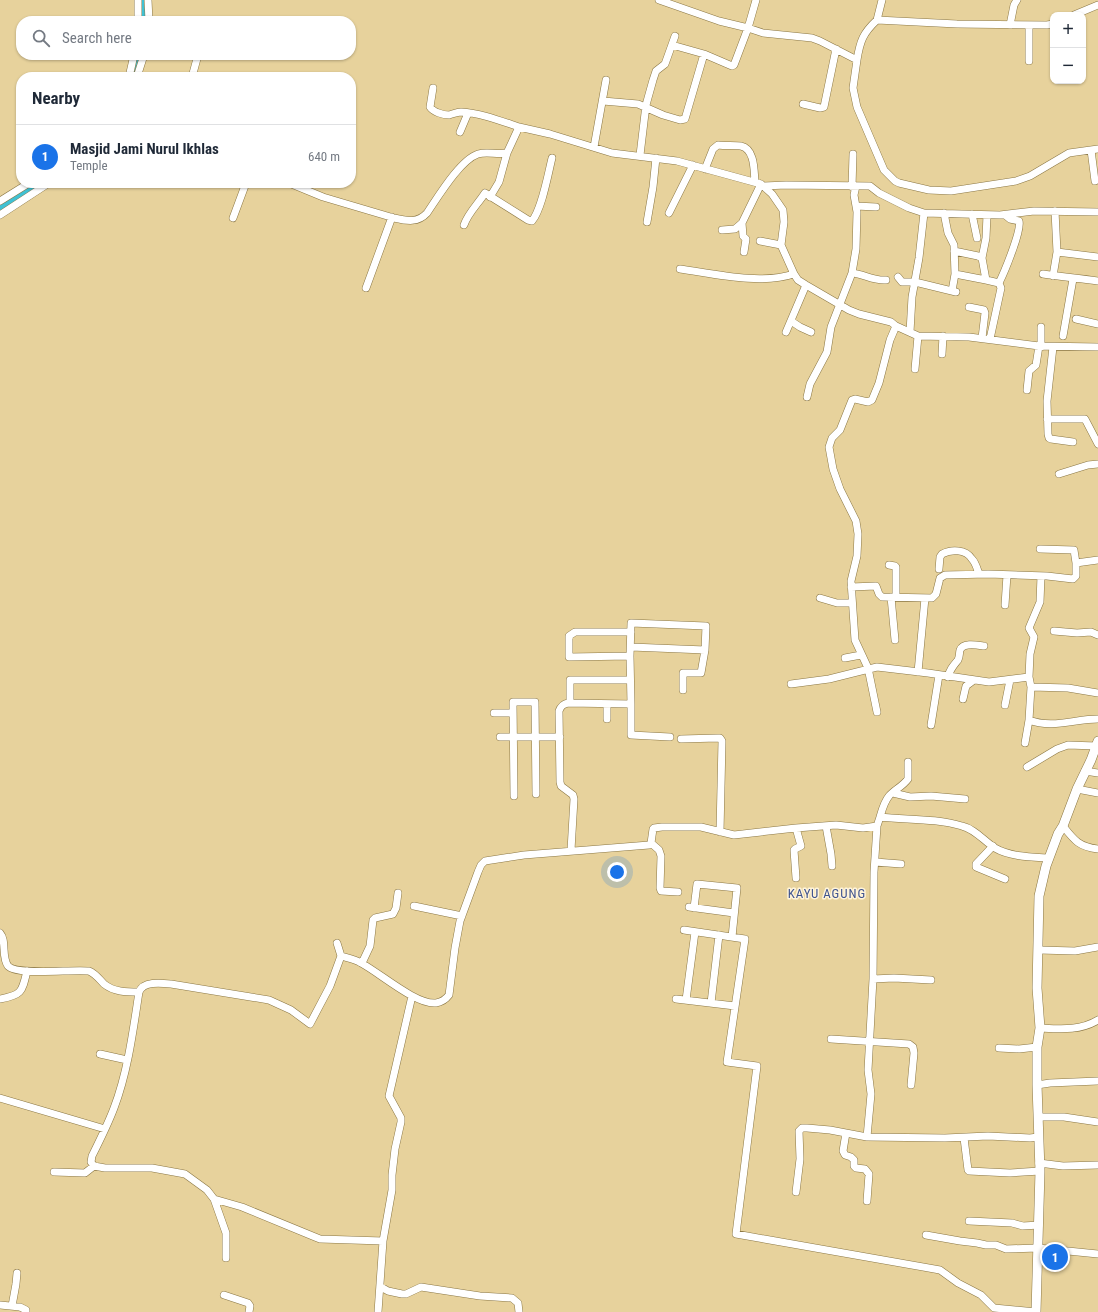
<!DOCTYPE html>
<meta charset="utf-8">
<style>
body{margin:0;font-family:"Roboto Condensed",sans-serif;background:#f6f6f7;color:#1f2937}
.controls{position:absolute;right:12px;top:12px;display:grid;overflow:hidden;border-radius:8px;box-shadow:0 1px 3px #0004}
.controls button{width:36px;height:36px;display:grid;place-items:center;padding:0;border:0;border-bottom:1px solid #e0e1e3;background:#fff;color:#1f2937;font:20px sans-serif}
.you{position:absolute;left:617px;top:872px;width:14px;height:14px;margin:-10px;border:3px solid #fff;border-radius:50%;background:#1a73e8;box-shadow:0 0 0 6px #1a73e833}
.badge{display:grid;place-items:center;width:26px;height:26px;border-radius:50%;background:#1a73e8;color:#fff;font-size:13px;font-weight:700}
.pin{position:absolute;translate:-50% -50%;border:2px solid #fff;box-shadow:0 1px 4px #0006}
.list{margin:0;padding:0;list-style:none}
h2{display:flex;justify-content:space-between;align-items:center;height:52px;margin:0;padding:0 16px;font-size:17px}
h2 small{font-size:13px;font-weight:400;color:#747a83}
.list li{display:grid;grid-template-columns:26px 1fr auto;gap:12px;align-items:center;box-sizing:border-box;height:64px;padding:0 16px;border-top:1px solid #e0e1e3}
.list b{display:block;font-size:15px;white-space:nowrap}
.list p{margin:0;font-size:13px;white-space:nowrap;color:#747a83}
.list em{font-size:13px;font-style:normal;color:#747a83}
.icon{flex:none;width:22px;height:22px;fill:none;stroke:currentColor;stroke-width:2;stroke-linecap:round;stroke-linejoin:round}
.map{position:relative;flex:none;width:1098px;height:1312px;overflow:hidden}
.search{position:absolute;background:#fff;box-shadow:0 1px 3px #0004;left:16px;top:16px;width:340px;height:44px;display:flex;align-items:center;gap:10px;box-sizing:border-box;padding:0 14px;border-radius:16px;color:#747a83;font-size:15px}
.panel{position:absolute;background:#fff;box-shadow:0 1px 3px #0004;left:16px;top:72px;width:340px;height:116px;border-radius:16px}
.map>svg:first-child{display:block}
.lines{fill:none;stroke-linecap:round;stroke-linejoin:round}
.canal{stroke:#40c1d3;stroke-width:6}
.minor-casing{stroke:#8b7744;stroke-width:8}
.tertiary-casing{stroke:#8b7744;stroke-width:10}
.minor{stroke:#fff;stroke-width:7}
.tertiary{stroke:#fff;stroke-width:9}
.labels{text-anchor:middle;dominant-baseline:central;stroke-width:3;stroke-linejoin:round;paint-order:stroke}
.quarter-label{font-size:13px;letter-spacing:1px;fill:#40548f;stroke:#fff4d9}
</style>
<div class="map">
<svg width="1098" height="1312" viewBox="0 0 1098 1312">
<rect width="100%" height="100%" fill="#e7d29c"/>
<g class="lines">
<path class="canal" d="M141,0l1,10v11
M133,77l6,-16v-6
M0,208l40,-25"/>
<defs>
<path id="minor" d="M138,0v21
M148,0l1,21
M659,0l60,21 29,7 15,5 49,5 8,3 37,19c3,-19 6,-27 20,-40l80,4 90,1 6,-1
M1074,15l24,-10
M877,20l5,-20
M1010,25l4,-20 3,-5
M672,45l32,9 28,12 2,-1 14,-37 8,-28
M857,60l-4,28 4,19 27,63 11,11 4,2 30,7 22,1 65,-10 14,-5 39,-23 29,-4
M1029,61v-36
M129,77l5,-22
M137,77l7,-22
M192,77l6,-22
M433,88l-3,19c3,5 13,8 19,8 4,-1 8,-3 12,-3 20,1 40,9 58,15
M603,101l35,3 25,11 17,5 5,-1 19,-65
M803,104l17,4 4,-1 12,-58
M460,132l8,-19
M594,147l12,-67
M1091,150l4,31
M640,155l6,-50 7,-25 3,-9 9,-7 10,-28
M705,169l8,-20 5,-4c8,1 16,0 23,1 14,3 13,25 14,36
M289,183l34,14 71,21c13,3 24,5 33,-5 11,-16 33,-53 51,-59 9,-3 19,1 29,-1l12,-26 31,7 62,19 65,8 84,23 11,10 11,16 1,12 -3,23 13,29 4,6 8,5 43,25 10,4 32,8 5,4 22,10 51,1 70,9 59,1
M764,186l22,-1 84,1 9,7 30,15 15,5 76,2 34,-4 64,1
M852,187l1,-33
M490,197l9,-15 8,-29
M0,201l29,-18
M856,206l20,1
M669,213l24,-48
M944,213l4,20 6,12 1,29 -3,17
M972,214l5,24
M0,215l49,-32
M233,218l13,-35
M647,222l6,-35 3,-29
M464,225c4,-12 14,-21 21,-32l43,27 4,1c10,-12 16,-47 20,-63
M722,230l13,-1 7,-6
M760,241l21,4
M954,251l24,5 4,2 4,22 13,3
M744,252l2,-13 -3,-3 -1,-13 19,-39
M1057,252l41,5
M982,258l4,-20 1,-23
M680,269c35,5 80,16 114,5
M852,273c12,1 21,8 34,7
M955,274l31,6
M1043,274c19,3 37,4 55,7
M1053,276l4,-24 -2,-41
M898,277l4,5h13l41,10
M366,288l26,-71
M969,307l15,3 1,3 -3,25
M1076,319l22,5
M791,321l9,6 11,5
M1041,327v20
M786,332l20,-47
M910,332l2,-35 7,-39 5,-45
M1063,336l10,-57
M990,339l11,-51 -2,-5c5,-10 23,-53 20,-62l-9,-2 -5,-4
M1053,347l-6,54 1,33 1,4 2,1 22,3
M942,354l1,-18
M915,369l3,-33
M1027,390l2,-19 7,-6 3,-19
M807,397l3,-13 17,-32 4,-25 21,-54 4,-24 1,-37 -3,-17 2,-9
M1047,419h38l13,25
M1059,474l29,-9 10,-1
M1040,549l34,1 2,13
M889,565l6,1 1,1v30
M939,569l1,-12 2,-3c9,-5 24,-5 30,5 4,4 5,10 7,15
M851,587l25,-1 3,8 3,3 50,1 4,-4 4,-16 5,-3 43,-1 59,2 26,3 3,-3v-13l22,-3
M891,597l4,43
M820,598l17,5h15
M1005,605l2,-30
M1054,631l23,2 14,-1 7,3
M631,647l74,3
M630,656l-61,1v-21l6,-4h56
M845,658l16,-3
M918,672l7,-74
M948,677c2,-8 5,-11 10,-17 2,-4 1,-6 2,-10 3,-8 17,-5 24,-4
M791,684l38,-5 48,-12 51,6 61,9 40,-5
M1031,687l37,1 30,5
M963,699l3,-13 8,-6
M570,703v-23h60
M607,704v15
M631,704l-1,-48 1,-33 75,3 -1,24 -4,23h-18v17
M1005,705l5,-25
M877,712l-9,-44 -13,-28 -4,-59 6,-25 1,-22 -2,-13 -16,-32 -7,-20 -4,-22 3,-9 8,-8 12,-30 3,-1 13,3 4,-2 7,-17 11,-43 6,-14
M494,713h19
M1029,720c23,9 46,-1 69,-1
M931,725l8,-50
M500,737h60
M681,739l37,-1h2l2,3 -2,91
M1025,743l4,-23 2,-33 -2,-10 1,-23 4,-17 -5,-9 11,-26 1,-26
M1027,767l30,-18 11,-4 28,1
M1085,771l13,2
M1077,789l21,4
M893,793l17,4 21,-1 34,3
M514,796l-1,-94h22l1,92
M880,817c2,-7 4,-15 9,-21 5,-6 13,-9 19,-17v-17
M826,826l5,28 1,12
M1063,826c11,14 16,21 35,23
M796,828l5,18 -6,3 -1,1 2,28
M651,843l8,7 2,6 -1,32 1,3 17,1
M993,846l-17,18v3l29,12
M571,850l3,-51 -1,-4 -12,-9 -1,-4 -1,-71c2,-5 4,-7 9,-8l63,1v31l39,2
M875,862l26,2
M414,906l48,10
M689,907l45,6
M694,908l3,-24 40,4 -5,49
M684,930l61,9 -18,123 30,4 -21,168 204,36 18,13 23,12 13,13 42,4
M0,933c7,8 1,24 8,33 9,10 65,3 81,5 7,3 10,8 15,13 10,8 22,8 35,8
M337,943l4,13c7,2 14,3 20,7 19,10 55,42 75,40 6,-1 10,-4 13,-8l6,-47 5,-27 18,-49 3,-7 4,-4 39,-6 125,-10 2,-2 2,-14 1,-1 8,-1h39l33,8 62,-7 40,-3 27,3 14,-2
M1039,950l36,1 23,-4
M341,956l-11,30 -20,38 -19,-14 -22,-10 -98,-16c-10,-1 -28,-3 -32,8 -6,39 -11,79 -25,116 -6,16 -14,32 -22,48l-1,6 3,4 11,2h47l33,6 22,16 7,9 28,8 73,30 5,2 63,2
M362,963l8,-17 3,-26 2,-2 18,-4 3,-6 2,-15
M873,979l21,-1 37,2
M0,999c22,-4 22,-7 27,-28
M676,999l59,7
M686,1000l9,-68
M711,1003l8,-68
M1040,1028c20,1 40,3 58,-8
M831,1039l78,5 4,3 1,6 -3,32
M999,1048l20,1 18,-2
M100,1054l27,6
M1037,1085l13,-2 48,-2
M0,1098l105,31
M1038,1117h26l34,5
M846,1133l-3,18 2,4 6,2 3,3v6l2,2 9,1 4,5 -2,27
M867,1137l4,-43 -3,-24 5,-91 1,-107 3,-46 3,-9c27,3 55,1 82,9 13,3 22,15 33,22 15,9 38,9 54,10
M964,1138l4,32 1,1 41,2 30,-2
M1039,1163l24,3 35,-1
M54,1172l31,1 9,-7
M796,1192l4,-33 -1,-28 3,-3h5l23,2 37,7 78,1 43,-2 42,2 8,-1
M214,1199l12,34v25
M969,1221l43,2 11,3 16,-1
M926,1235l34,6 17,2 9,2h10l10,4 32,-1 60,6
M381,1287l7,4 14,3h4l15,-7 59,9 32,2 6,5 1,9
M224,1295l24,8 2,3 -1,6
M0,1305l20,2 6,3v2
M12,1306l4,-22 1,-11
M378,1312l5,-71 9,-51v-15l3,-26 6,-27v-4l-12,-22 23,-100"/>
<path id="tertiary" d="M1036,1312l4,-141 -3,-86v-38l3,-19 -3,-40 2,-92 7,-30 12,-32 5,-8 14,-37 14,-29 7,-19"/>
</defs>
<use href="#minor" class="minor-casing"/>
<use href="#tertiary" class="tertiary-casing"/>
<use href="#minor" class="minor"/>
<use href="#tertiary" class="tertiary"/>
</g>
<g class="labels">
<g class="quarter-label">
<text x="827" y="893">KAYU AGUNG</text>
</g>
</g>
</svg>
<div class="controls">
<button>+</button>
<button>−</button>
</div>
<div class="you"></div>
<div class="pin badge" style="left:1055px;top:1257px">1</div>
<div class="search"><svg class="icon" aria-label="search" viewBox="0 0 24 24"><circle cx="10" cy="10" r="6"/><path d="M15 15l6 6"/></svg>Search here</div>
<section class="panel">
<h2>Nearby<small></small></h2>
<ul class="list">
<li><span class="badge">1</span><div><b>Masjid Jami Nurul Ikhlas</b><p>Temple</p></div><em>640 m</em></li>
</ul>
</section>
</div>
